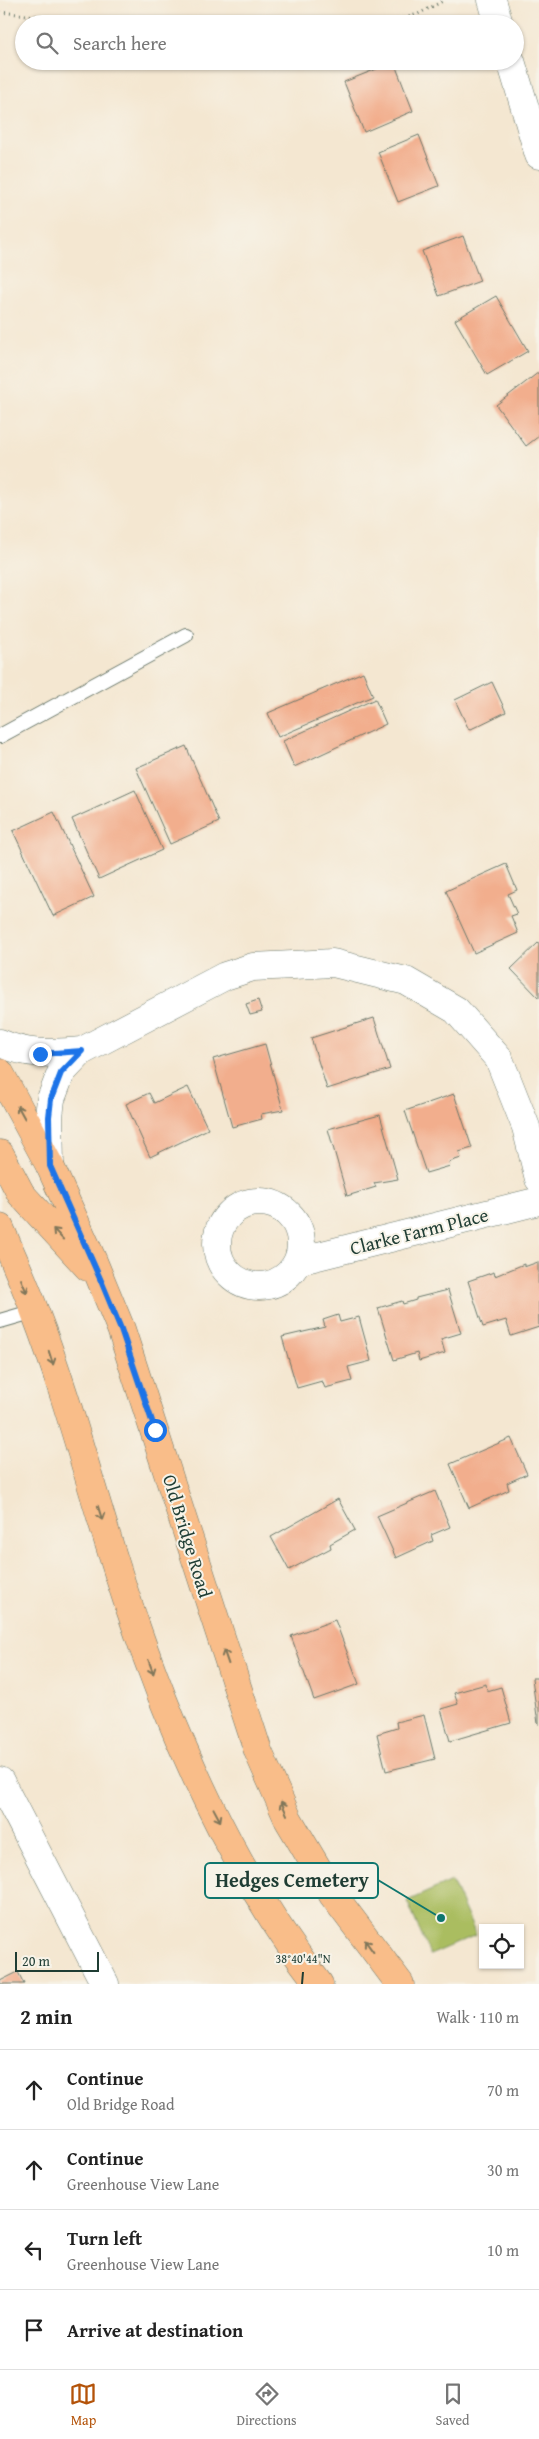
<!DOCTYPE html>
<meta charset="utf-8">
<style>
body{margin:0;font-family:"Gentium Book Plus",serif;background:#f6f6f6;color:#222}
.controls{position:absolute;right:15px;bottom:15px;display:grid;overflow:hidden;border-radius:0px;box-shadow:0 1px 4px #0004}
.controls button{width:45px;height:45px;display:grid;place-items:center;padding:0;border:0;border-bottom:1px solid #e0e0e0;background:#fff;color:#222;font:25px sans-serif}
.scale{position:absolute;left:15px;bottom:12px;width:84px;box-sizing:border-box;padding-left:5px;border:2px solid #1f3d34;border-top:0;font-size:14px;line-height:18px;white-space:nowrap;color:#1f3d34;-webkit-text-stroke:4px #f7f3e8;paint-order:stroke}
.stop{position:absolute;width:15px;height:15px;margin:-11px;border:4px solid #1a73e8;border-radius:50%;background:#fff}
.stop.end{background:#1a73e8;border-color:#fff;box-shadow:0 1px 5px #0008}
.list{margin:0;padding:0;list-style:none}
h2{display:flex;justify-content:space-between;align-items:center;height:65px;margin:0;padding:0 20px;font-size:21px}
h2 small{font-size:16px;font-weight:400;color:#767676}
.list li{display:grid;grid-template-columns:32px 1fr auto;gap:15px;align-items:center;box-sizing:border-box;height:80px;padding:0 20px;border-top:1px solid #e0e0e0}
.list b{display:block;font-size:19px;white-space:nowrap}
.list p{margin:0;font-size:16px;white-space:nowrap;color:#767676}
.list em{font-size:16px;font-style:normal;color:#767676}
.icon{flex:none;width:28px;height:28px;fill:none;stroke:currentColor;stroke-width:2;stroke-linecap:round;stroke-linejoin:round}
.map{position:relative;flex:none;width:539px;height:1984px;overflow:hidden}
.search{position:absolute;background:#fff;box-shadow:0 1px 4px #0004;left:15px;right:15px;top:15px;height:55px;display:flex;align-items:center;gap:12px;box-sizing:border-box;padding:0 18px;border-radius:28px;color:#767676;font-size:19px}
.sheet{height:385px;background:#fff}
nav{display:flex;justify-content:space-around;align-items:center;box-sizing:border-box;height:70px;border-top:1px solid #e0e0e0;background:#fff;font-size:14px;color:#767676}
nav a{display:grid;justify-items:center;gap:2px}
nav .on{color:#b45309}
.map>svg:first-child{display:block}
.green{fill:#aabd60;stroke:#647d4a}
.building{fill:#f2ae8d}
.lines{fill:none;stroke-linecap:round;stroke-linejoin:round}
.service-casing{stroke:#6a786b;stroke-width:16}
.minor-casing{stroke:#6a786b;stroke-width:29}
.primary-casing{stroke:#6a786b;stroke-width:29}
.path{stroke:#6a786b;stroke-width:3;stroke-dasharray:1 4;stroke-linecap:butt}
.service{stroke:#fff;stroke-width:14}
.minor{stroke:#fff;stroke-width:28}
.primary{stroke:#f9bd89;stroke-width:28}
.oneway{stroke:#81775a}
.route{stroke:#1a73e8;stroke-width:6}
.ticks{fill:none;stroke:#1f3d34;stroke-width:2}
.labels{text-anchor:middle;dominant-baseline:central;stroke-width:4;stroke-linejoin:round;paint-order:stroke}
.street-label{font-size:19px;fill:#1f3d34;stroke:#f7f3e8}
.ticks-label{font-size:12px;text-anchor:middle;fill:#1f3d34;stroke:#f7f3e8;stroke-width:4;stroke-linejoin:round;paint-order:stroke}
.leader{fill:none;stroke:#0f766e;stroke-width:2}
.callout-dot{fill:#0f766e;stroke:#f7f3e8;stroke-width:2}
.callout{fill:#f7f3e8;stroke:#0f766e;stroke-width:2}
.callout-label{font-size:20px;text-anchor:middle;font-weight:bold;fill:#1f3d34}
</style>
<div class="map">
<svg width="539" height="1984" viewBox="0 0 539 1984">
<rect width="100%" height="100%" fill="#f7f3e8"/>
<filter id="ink" filterUnits="userSpaceOnUse"><feTurbulence type="fractalNoise" baseFrequency=".02" numOctaves="2"/><feDisplacementMap in="SourceGraphic" scale="10" xChannelSelector="R" yChannelSelector="G"/><feConvolveMatrix kernelMatrix="1 2 1 2 8 2 1 2 1" color-interpolation-filters="sRGB"/></filter>
<filter id="wash" filterUnits="userSpaceOnUse"><feTurbulence type="fractalNoise" baseFrequency=".0096" numOctaves="4" result="noise"/><feDisplacementMap in="SourceGraphic" scale="20" xChannelSelector="R" yChannelSelector="G"/><feGaussianBlur stdDeviation="1.12" result="paint"/><feColorMatrix in="noise" values="0 0 0 0 0 0 0 0 0 0 0 0 0 0 0 0 0 1.4 0 .05"/><feComposite in="paint" operator="in"/></filter>
<g filter="url(#wash)">
<rect width="100%" height="100%" fill="#f4e7d1"/>
<path class="green" d="M452,1881l24,54 -46,20 -23,-54z"/>
<g id="blocks">
<path class="building" d="M394,62l19,49 -49,21 -20,-50z
M419,135l20,51 -41,16 -20,-50z
M463,236l17,45 -41,15 -17,-45z
M496,296l32,55 -41,24 -32,-55z
M539,372v64l-13,10 -30,-41z
M363,672l10,24 -95,41 -10,-24z
M492,682l14,30 -37,18 -14,-30z
M375,699l11,25 -92,43 -11,-26z
M186,746l33,76 -49,22 -34,-76z
M135,790l27,60 -63,29 -27,-60z
M54,812l40,85 -41,19 -40,-85z
M506,864l11,26 -9,4 9,20 -6,2 7,17 -44,20 -28,-62z
M539,942v56l-28,-29z
M258,1000l4,12 -12,3 -4,-11z
M374,1018l16,51 -63,20 -16,-51z
M265,1044l18,66 -22,4 1,5 -30,8 -19,-68z
M188,1087l20,42 -58,28 -24,-53 23,-11 5,10z
M454,1094l18,54 -13,4 2,6 -12,4 1,4 -24,7 -21,-62z
M380,1115l18,64 -24,4 2,4 -29,9 -19,-67z
M538,1262l1,65 -28,9 -5,-16 -23,7 -15,-46 26,-9 1,4 29,-12v3z
M448,1290l13,43 -20,6 4,14 -26,8 -2,-8 -23,7 -16,-52 24,-7 1,3 13,-4v-2z
M338,1315l2,7 19,-5 12,44 -23,6 4,14 -27,7 -3,-7 -25,7 -15,-51 43,-10 -2,-7z
M511,1438l16,36 -20,9 2,7 -40,18 -19,-44z
M435,1491l15,36 -19,8 2,6 -37,17 -19,-42z
M338,1499l17,31 -25,14 1,4 -42,22 -18,-33z
M335,1620l24,64 -45,16 -23,-64z
M532,1678h7v46h-1z
M486,1684l1,7 14,-4 10,36 -61,18 -9,-32 17,-5 -4,-11z
M424,1715l11,44 -49,12 -9,-37 20,-6 -1,-6z
M18,1972l6,12h-24v-3z"/>
</g>
</g>
<g filter="url(#ink)">
<use href="#blocks" fill-opacity="0" stroke="#6a786b" stroke-width="1"/>
<g class="lines">
<defs>
<path id="service" d="M0,736l186,-101
M0,1321l35,-10"/>
<path id="minor" d="M492,0l7,24
M511,61l28,94
M0,1043c30,13 50,10 82,8
M50,1166l-1,-49 2,-18 10,-26 21,-22 143,-75 28,-9 80,-4 73,18 50,29 43,49 27,68 13,52
M217 1244a42 42 0 1 1 84 0a42 42 0 1 1-84 0Z
M298,1261l241,-60
M0,1781l105,203"/>
<path id="primary" d="M0,1073l50,93 43,95 28,68 137,422 30,68 45,76 67,89
M0,1154l21,40 67,73
M0,1228c12,28 25,56 35,84 36,94 60,193 92,288 43,131 107,275 192,384"/>
</defs>
<use href="#service" class="service-casing"/>
<use href="#minor" class="minor-casing"/>
<use href="#primary" class="primary-casing"/>
<path class="path" d="M0,12l107,12
M385,24l33,-10 27,-14"/>
<use href="#service" class="service"/>
<use href="#minor" class="minor"/>
<use href="#primary" class="primary"/>
</g>
<defs><path id="oneway-shaft" d="M-6 0H5M1.5-3L5.5 0L1.5 3" fill="none" stroke-width="1.6" stroke-linecap="round" stroke-linejoin="round" transform="scale(1.25)"/></defs>
<g class="oneway">
<use href="#oneway-shaft" transform="translate(21 1112) rotate(-119)"/>
<use href="#oneway-shaft" transform="translate(58 1234) rotate(-133)"/>
<use href="#oneway-shaft" transform="translate(24 1286) rotate(67)"/>
<use href="#oneway-shaft" transform="translate(51 1358) rotate(72)"/>
<use href="#oneway-shaft" transform="translate(100 1513) rotate(73)"/>
<use href="#oneway-shaft" transform="translate(226 1657) rotate(-109)"/>
<use href="#oneway-shaft" transform="translate(151 1667) rotate(70)"/>
<use href="#oneway-shaft" transform="translate(284 1808) rotate(-114)"/>
<use href="#oneway-shaft" transform="translate(217 1815) rotate(62)"/>
<use href="#oneway-shaft" transform="translate(369 1946) rotate(-126)"/>
</g>
</g>
<g class="lines" filter="url(#ink)">
<path class="route" d="M40,1054l42,-3 -21,22 -10,26 -2,18 1,49 52,117 19,46 34,101"/>
</g>
<path class="ticks" d="M302,1984l1,-12"/>
<g class="labels">
<g class="street-label">
<text transform="translate(419 1231) rotate(-14)">Clarke Farm Place</text>
<text transform="translate(188 1536) rotate(73)">Old Bridge Road</text>
</g>
</g>
<g class="ticks-label">
<text x="303" y="1963">38°40'44"N</text>
</g>
<path class="leader" d="M441 1918L378 1880"/>
<circle class="callout-dot" cx="441" cy="1918" r="5"/>
<rect class="callout" x="205" y="1863" width="173" height="35" rx="5"/>
<g class="callout-label">
<text x="292" y="1887">Hedges Cemetery</text>
</g>
</svg>
<div class="controls">
<button><svg class="icon" aria-label="locate" viewBox="0 0 24 24"><circle cx="12" cy="12" r="6"/><path d="M12 2v4M12 18v4M2 12h4M18 12h4"/></svg></button>
</div>
<div class="scale">20 m</div>
<div class="stop" style="left:155px;top:1430px"></div>
<div class="stop end" style="left:40px;top:1054px"></div>
<div class="search"><svg class="icon" aria-label="search" viewBox="0 0 24 24"><circle cx="10" cy="10" r="6"/><path d="M15 15l6 6"/></svg>Search here</div>
</div>
<section class="sheet">
<h2>2 min<small>Walk · 110 m</small></h2>
<ul class="list">
<li><svg class="icon" aria-label="ahead" viewBox="0 0 24 24"><path d="M12 20V5M6 11l6-6 6 6"/></svg><div><b>Continue</b><p>Old Bridge Road</p></div><em>70 m</em></li>
<li><svg class="icon" aria-label="ahead" viewBox="0 0 24 24"><path d="M12 20V5M6 11l6-6 6 6"/></svg><div><b>Continue</b><p>Greenhouse View Lane</p></div><em>30 m</em></li>
<li><svg class="icon" aria-label="left" viewBox="0 0 24 24"><path d="M17 20v-9H6M10 6l-5 5 5 5"/></svg><div><b>Turn left</b><p>Greenhouse View Lane</p></div><em>10 m</em></li>
<li><svg class="icon" aria-label="arrive" viewBox="0 0 24 24"><path d="M6 21V4h12l-3 4 3 4H6"/></svg><div><b>Arrive at destination</b></div></li>
</ul>
</section>
<nav>
<a class="on"><svg class="icon" aria-label="map" viewBox="0 0 24 24"><path d="M3 6l6-2 6 2 6-2v14l-6 2-6-2-6 2zM9 4v14M15 6v14"/></svg>Map</a>
<a><svg class="icon" aria-label="directions" viewBox="0 0 24 24"><path d="M12 3l9 9-9 9-9-9zM9 14v-3h6M13 9l2 2-2 2"/></svg>Directions</a>
<a><svg class="icon" aria-label="saved" viewBox="0 0 24 24"><path d="M7 4h10v16l-5-4-5 4z"/></svg>Saved</a>
</nav>
